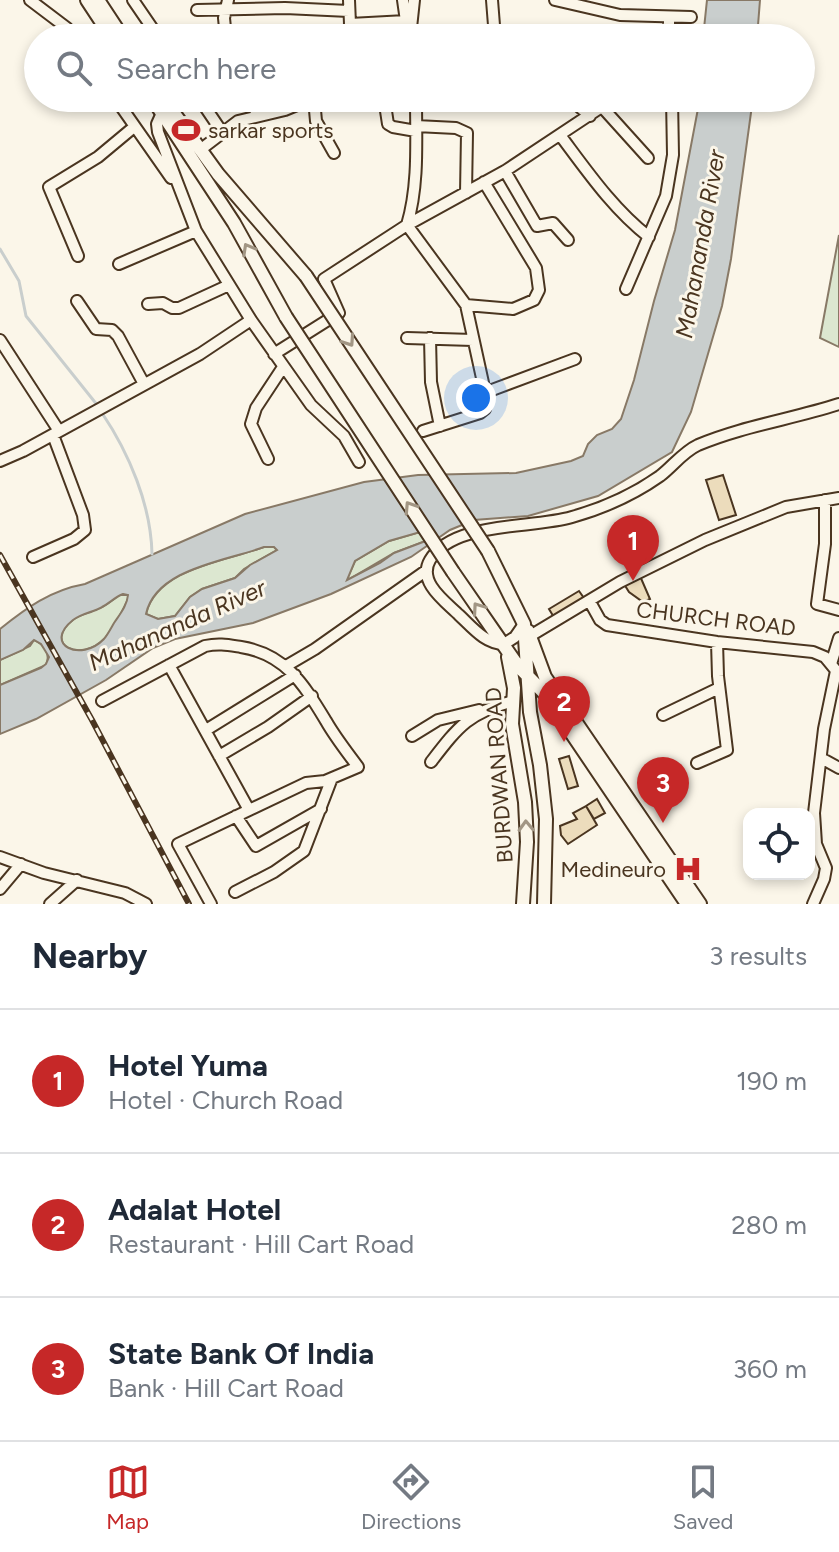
<!DOCTYPE html>
<meta charset="utf-8">
<style>
body{margin:0;font-family:Figtree,sans-serif;background:#f6f6f7;color:#1f2937}
.controls{position:absolute;right:24px;bottom:24px;display:grid;overflow:hidden;border-radius:16px;box-shadow:0 4px 12px #0003}
.controls button{width:72px;height:72px;display:grid;place-items:center;padding:0;border:0;border-bottom:2px solid #e0e1e3;background:#fff;color:#1f2937;font:40px sans-serif}
.you{position:absolute;left:476px;top:398px;width:28px;height:28px;margin:-20px;border:6px solid #fff;border-radius:50%;background:#1a73e8;box-shadow:0 0 0 12px #1a73e833}
.badge{display:grid;place-items:center;width:52px;height:52px;border-radius:50%;background:#c62828;color:#fff;font-size:26px;font-weight:700}
.pin{position:absolute;translate:-50% -66px;filter:drop-shadow(0 2px 4px #0008)}
.pin::after{content:'';position:absolute;top:42px;width:28px;height:24px;background:inherit;clip-path:polygon(0 0,100% 0,50% 100%)}
.list{margin:0;padding:0;list-style:none}
h2{display:flex;justify-content:space-between;align-items:center;height:104px;margin:0;padding:0 32px;font-size:34px}
h2 small{font-size:26px;font-weight:400;color:#747a83}
.list li{display:grid;grid-template-columns:52px 1fr auto;gap:24px;align-items:center;box-sizing:border-box;height:144px;padding:0 32px;border-top:2px solid #e0e1e3}
.list b{display:block;font-size:30px;white-space:nowrap}
.list p{margin:0;font-size:26px;white-space:nowrap;color:#747a83}
.list em{font-size:26px;font-style:normal;color:#747a83}
.icon{flex:none;width:44px;height:44px;fill:none;stroke:currentColor;stroke-width:2;stroke-linecap:round;stroke-linejoin:round}
.map{position:relative;flex:none;width:839px;height:904px;overflow:hidden}
.search{position:absolute;background:#fff;box-shadow:0 4px 12px #0003;left:24px;right:24px;top:24px;height:88px;display:flex;align-items:center;gap:20px;box-sizing:border-box;padding:0 28px;border-radius:44px;color:#747a83;font-size:30px}
.sheet{height:536px;background:#fff}
nav{display:flex;justify-content:space-around;align-items:center;box-sizing:border-box;height:112px;border-top:2px solid #e0e1e3;background:#fff;font-size:22px;color:#747a83}
nav a{display:grid;justify-items:center;gap:4px}
nav .on{color:#c62828}
.map>svg:first-child{display:block}
.green{fill:#dce7d0;stroke:#887966;stroke-width:2}
.water{fill:#c9cecd;stroke:#887966;stroke-width:2;fill-rule:evenodd}
.lines{fill:none;stroke-linecap:round;stroke-linejoin:round}
.stream{stroke:#c9cecd;stroke-width:3}
.building{fill:#ecdcbc;stroke:#4a3520;stroke-width:2}
.minor-casing{stroke:#4a3520;stroke-width:14}
.major-casing{stroke:#4a3520;stroke-width:16}
.minor{stroke:#fbf6e9;stroke-width:10}
.major{stroke:#fbf6e9;stroke-width:12}
.rail-casing{stroke:#4a3520;stroke-width:6}
.rail{stroke:#fbf6e9;stroke-width:3;stroke-dasharray:9;stroke-linecap:butt}
.major-bridge-casing{stroke:#4a3520;stroke-width:16;stroke-linecap:butt}
.major-bridge{stroke:#fbf6e9;stroke-width:12}
.oneway{stroke:#a29684}
.labels{text-anchor:middle;dominant-baseline:central;stroke-width:6;stroke-linejoin:round;paint-order:stroke}
.poi-label{font-size:22px;fill:#4a3520;stroke:#fbf6e9;text-anchor:start}
.street-label{font-size:22px;fill:#4a3520;stroke:#fbf6e9}
.water-label{font-size:24px;font-style:italic;fill:#4a3520;stroke:#fbf6e9}
</style>
<div class="map">
<svg width="839" height="904" viewBox="0 0 839 904">
<rect width="100%" height="100%" fill="#fbf6e9"/>
<path class="green" d="M839,235v112l-19,-9z
M420,532l11,7 -37,14 -48,28 9,-20 34,-20z
M264,547h10l3,3 -33,19 -9,9 -33,11 -12,8 -15,19 -17,3 -12,-5c11,-46 81,-53 118,-67z
M119,595h9v4c-6,13 -14,29 -23,39 -24,26 -64,6 -31,-19 7,-5 16,-6 24,-10 8,-3 14,-9 21,-14z
M34,640c10,4 17,14 12,25l-46,20v-25l30,-14z"/>
<path class="water" d="M707,0h53l-3,38h-54z
M700,98h53l-22,161 -9,47 -31,106 -19,40 -74,44 -70,20 -54,4 -24,10 -39,27 -80,37 -78,29 -78,16 -22,9 -47,32 -70,39 -36,15v-49l41,-17 5,-4 3,-7 -8,-13 -7,-4 -11,10 -23,10v-31c26,-21 51,-39 85,-45l160,-70 119,-32 54,-7 98,-2 55,-12 12,-5 5,-12 9,-9 15,-6 9,-10 13,-39 20,-79 21,-71zM420,532l11,7 -37,14 -14,10 -33,17 8,-19 34,-20zM264,547h10l3,3 -27,15 -15,13 -33,11 -12,8 -15,19 -17,3 -12,-5c10,-46 81,-53 118,-67zM123,594l5,1c-1,11 -8,19 -14,28 -3,5 -6,11 -10,16 -23,24 -62,6 -31,-19 9,-7 20,-8 29,-13 8,-4 13,-10 21,-13z"/>
<g class="lines">
<path class="stream" d="M0,249l19,32 7,35 72,90
M102,413c27,40 49,92 50,141"/>
</g>
<path class="building" d="M723,475l13,40 -17,5 -13,-40z
M640,576l10,23 -7,3 -14,-10 -5,-8z
M579,591l7,10 -31,18 -6,-10z
M569,756l9,30 -10,3 -9,-30z
M597,799l8,14 -11,6 -8,-13z
M586,806l11,19 -29,19 -7,-9 -1,-9 17,-7 -4,-6z"/>
<g class="lines">
<defs>
<path id="minor" d="M30,0l37,28 7,10
M133,0l26,38
M403,0l3,21 7,17
M492,0l3,38
M555,0l65,15 71,2
M197,10l88,-2 64,3
M669,17v21
M350,24l56,-3
M411,28l3,-28
M226,38l-2,-20 4,-18
M347,38l3,-14 -1,-24
M115,98l56,80
M199,98l23,34
M248,98l10,17
M384,98l4,26 5,3 23,4
M569,98l21,18
M314,99l2,22 18,32
M602,107l46,51
M416,126l40,2 11,5 -1,60
M560,135c27,36 53,74 89,102
M200,150l38,-29 47,-11 29,-12
M505,171l32,55 16,-3 15,17
M78,256l-29,-69 49,-30 36,-30
M119,264l77,-33
M626,289l40,-93 7,-41 -1,-57
M77,301l19,28 16,1 6,6 26,48
M148,304l15,-1 9,5h7l50,-23
M466,305l47,4 21,-9 5,-10 -3,-22 -52,-86
M251,320l60,85 33,31 15,26
M407,338l66,2
M430,338l1,44 9,44
M0,340l59,91
M274,354l65,-41 -15,-34 83,-54c12,-40 9,-85 9,-127
M484,393l91,-34
M423,431l57,-18 5,-4 2,-8 -21,-96 -59,-80 98,-54 110,-73
M268,459l-17,-35 5,-16 27,-41
M0,461l23,-10 177,-97 51,-34 -55,-89 -38,-99 -1,-8 5,-11
M825,500v44l-8,60 22,6
M33,557l41,-18 11,-9 -2,-15 -30,-80
M590,602l10,18 7,5 110,17 96,10 12,5 14,17
M524,624l-9,13 -11,7c-19,0 -32,-17 -45,-29 -13,-13 -42,-33 -29,-55 23,-39 101,-31 142,-43 32,-9 61,-22 88,-41 13,-10 23,-24 38,-31 45,-19 95,-26 141,-41
M530,636l90,-54 85,-42 81,-33 53,-9
M831,664l8,-26
M169,665l80,145
M286,666l29,-17 112,-79
M102,701l103,-55c14,-3 23,-1 36,1 45,7 63,38 85,74 9,16 21,31 32,46l-33,14 -19,2 -128,61 33,60
M663,715l56,-27
M206,730l89,-55
M412,736l26,-16 41,-10
M219,756l49,-29 44,-31
M821,758l18,10
M431,762c27,-35 38,-50 83,-61
M697,763l30,-13 -9,-74 -1,-34
M236,816l20,30 65,-37
M0,857l44,16 81,20 21,11
M0,889l21,-25
M235,892l39,-20 30,-21 28,-73
M50,904l27,-24
M813,904l11,-25 2,-11 -10,-24 -2,-31 10,-84 12,-58"/>
<path id="major" d="M87,0l25,38
M98,0l25,38
M152,98l82,125 52,94
M163,98l55,76 88,102
M488,551l36,73 6,88 10,53 6,54 -2,85
M453,572l65,94 27,28 142,210
M528,631l17,46 155,227
M508,657l6,31 -2,36 13,78 2,40 -4,62"/>
</defs>
<use href="#minor" class="minor-casing"/>
<use href="#major" class="major-casing"/>
<use href="#minor" class="minor"/>
<use href="#major" class="major"/>
<defs>
<path id="rail" d="M0,555l92,165 97,184"/>
</defs>
<use href="#rail" class="rail-casing"/>
<use href="#rail" class="rail"/>
<defs>
<path id="major-bridge" d="M306,276l182,275
M286,317l167,255"/>
</defs>
<use href="#major-bridge" class="major-bridge-casing"/>
<use href="#major-bridge" class="major-bridge"/>
</g>
<defs><path id="oneway-chevron" d="M-2-3.5L2.5 0L-2 3.5" fill="none" stroke-width="1.6" stroke-linecap="round" stroke-linejoin="round" transform="scale(2)"/></defs>
<g class="oneway">
<use href="#oneway-chevron" transform="translate(248 249) rotate(-119)"/>
<use href="#oneway-chevron" transform="translate(349 341) rotate(56)"/>
<use href="#oneway-chevron" transform="translate(410 507) rotate(-123)"/>
<use href="#oneway-chevron" transform="translate(478 608) rotate(-125)"/>
<use href="#oneway-chevron" transform="translate(526 826) rotate(-92)"/>
</g>
<defs>
<symbol id="stadium-bare" viewBox="-9 -9 18 18"><path d="M0-5a6.5 5 0 1 0 0 10a6.5 5 0 1 0 0-10ZM-3.5-1.8h7v3.6h-7Z" fill="#c62828" stroke="#fbf6e9" stroke-width="2.5" paint-order="stroke"/></symbol>
<symbol id="hospital-bare" viewBox="-9 -9 18 18"><path d="M-5-5h3v3.5h4V-5h3V5h-3V1.5h-4V5h-3Z" fill="#c62828" stroke="#fbf6e9" stroke-width="2.5" paint-order="stroke"/></symbol>
</defs>
<g fill-rule="evenodd">
<use href="#stadium-bare" x="166" y="110" width="40" height="40"/>
<use href="#hospital-bare" x="668" y="849" width="40" height="40"/>
</g>
<g class="labels">
<g class="poi-label">
<text x="208" y="130">sarkar sports</text>
<text x="666" y="869" text-anchor="end">Medineuro</text>
</g>
<g class="street-label">
<text transform="translate(716 619) rotate(7)">CHURCH ROAD</text>
<text transform="translate(499 775) rotate(-94)">BURDWAN ROAD</text>
</g>
<g class="water-label">
<text transform="translate(700 244) rotate(-80)">Mahananda River</text>
<text transform="translate(177 625) rotate(-24)">Mahananda River</text>
</g>
</g>
</svg>
<div class="controls">
<button><svg class="icon" aria-label="locate" viewBox="0 0 24 24"><circle cx="12" cy="12" r="6"/><path d="M12 2v4M12 18v4M2 12h4M18 12h4"/></svg></button>
</div>
<div class="you"></div>
<div class="pin badge" style="left:633px;top:581px">1</div>
<div class="pin badge" style="left:564px;top:742px">2</div>
<div class="pin badge" style="left:663px;top:823px">3</div>
<div class="search"><svg class="icon" aria-label="search" viewBox="0 0 24 24"><circle cx="10" cy="10" r="6"/><path d="M15 15l6 6"/></svg>Search here</div>
</div>
<section class="sheet">
<h2>Nearby<small>3 results</small></h2>
<ul class="list">
<li><span class="badge">1</span><div><b>Hotel Yuma</b><p>Hotel · Church Road</p></div><em>190 m</em></li>
<li><span class="badge">2</span><div><b>Adalat Hotel</b><p>Restaurant · Hill Cart Road</p></div><em>280 m</em></li>
<li><span class="badge">3</span><div><b>State Bank Of India</b><p>Bank · Hill Cart Road</p></div><em>360 m</em></li>
</ul>
</section>
<nav>
<a class="on"><svg class="icon" aria-label="map" viewBox="0 0 24 24"><path d="M3 6l6-2 6 2 6-2v14l-6 2-6-2-6 2zM9 4v14M15 6v14"/></svg>Map</a>
<a><svg class="icon" aria-label="directions" viewBox="0 0 24 24"><path d="M12 3l9 9-9 9-9-9zM9 14v-3h6M13 9l2 2-2 2"/></svg>Directions</a>
<a><svg class="icon" aria-label="saved" viewBox="0 0 24 24"><path d="M7 4h10v16l-5-4-5 4z"/></svg>Saved</a>
</nav>
